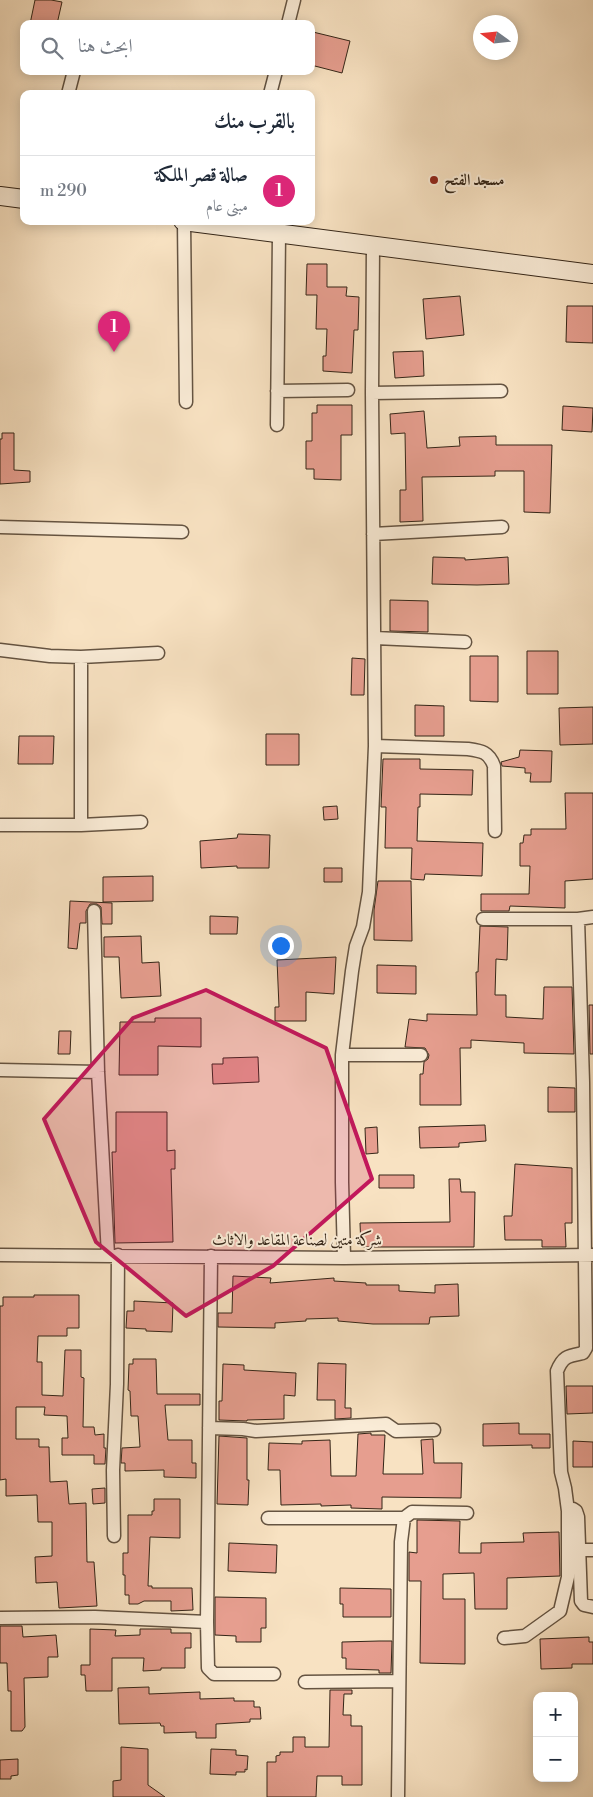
<!DOCTYPE html>
<html lang="ar">
<meta charset="utf-8">
<style>
body{margin:0;font-family:"Libre Bodoni",Amiri,serif;background:#f6f6f7;color:#1f2937;direction:rtl}
.controls{position:absolute;right:15px;bottom:15px;display:grid;overflow:hidden;border-radius:10px;box-shadow:0 2px 12px #0003}
.controls button{width:45px;height:45px;display:grid;place-items:center;padding:0;border:0;border-bottom:1px solid #e0e1e3;background:#fff;color:#1f2937;font:25px sans-serif}
.compass{position:absolute;left:473px;top:15px;width:45px;height:45px;border-radius:50%;background:#fff;box-shadow:0 2px 12px #0003;rotate:285deg}
.you{position:absolute;left:280px;top:945px;width:18px;height:18px;margin:-12px;border:4px solid #fff;border-radius:50%;background:#1a73e8;box-shadow:0 0 0 8px #1a73e833}
.badge{display:grid;place-items:center;width:32px;height:32px;border-radius:50%;background:#db2777;color:#fff;font-size:16px;font-weight:700}
.pin{position:absolute;translate:-50% -41px;filter:drop-shadow(0 1px 2px #0008)}
.pin::after{content:'';position:absolute;top:26px;width:18px;height:15px;background:inherit;clip-path:polygon(0 0,100% 0,50% 100%)}
.list{margin:0;padding:0;list-style:none}
h2{display:flex;justify-content:space-between;align-items:center;height:65px;margin:0;padding:0 20px;font-size:21px}
h2 small{font-size:16px;font-weight:400;color:#747a83}
.list li{display:grid;grid-template-columns:32px 1fr auto;gap:15px;align-items:center;box-sizing:border-box;height:70px;padding:0 20px;border-top:1px solid #e0e1e3}
.list b{display:block;font-size:19px;white-space:nowrap}
.list p{margin:0;font-size:16px;white-space:nowrap;color:#747a83}
.list em{font-size:16px;font-style:normal;color:#747a83}
.icon{flex:none;width:28px;height:28px;fill:none;stroke:currentColor;stroke-width:2;stroke-linecap:round;stroke-linejoin:round}
.map{position:relative;flex:none;width:593px;height:1797px;overflow:hidden;direction:ltr}
.search{position:absolute;background:#fff;box-shadow:0 2px 12px #0003;left:20px;top:20px;width:295px;height:55px;display:flex;align-items:center;gap:12px;box-sizing:border-box;padding:0 18px;border-radius:10px;color:#747a83;font-size:19px}
.panel{position:absolute;background:#fff;box-shadow:0 2px 12px #0003;left:20px;top:90px;width:295px;height:135px;border-radius:10px;direction:rtl}
.map>svg:first-child{display:block}
.building{fill:#e69e8f;stroke:#342517}
.lines{fill:none;stroke-linecap:round;stroke-linejoin:round}
.street-casing{stroke:#655442;stroke-width:15}
.secondary-casing{stroke:#342517;stroke-width:20}
.street{stroke:#faecd7;stroke-width:12}
.secondary{stroke:#faecd7;stroke-width:18}
.marked{fill:#c2185b;fill-opacity:0.2;stroke:#c2185b;stroke-width:4;stroke-linejoin:round}
.poi-dot{fill:#8f2418;stroke:#faecd7;stroke-width:2}
.labels{text-anchor:middle;dominant-baseline:central;stroke-width:4;stroke-linejoin:round;paint-order:stroke}
.poi-label{font-size:16px;font-weight:bold;fill:#342517;stroke:#faecd7;text-anchor:start}
.street-label{font-size:16px;fill:#342517;stroke:#faecd7}
</style>
<div class="map">
<svg width="593" height="1797" viewBox="0 0 593 1797">
<rect width="100%" height="100%" fill="#f8e2c2"/>
<filter id="stains"><feTurbulence type="fractalNoise" baseFrequency=".004" numOctaves="4"/><feColorMatrix values="0 0 0 0 .2 0 0 0 0 .09 0 0 0 0 .02 0 0 0 .5 -.17"/></filter>
<radialGradient id="worn" r=".72"><stop offset=".6" stop-color="#630" stop-opacity="0"/><stop offset="1" stop-color="#630" stop-opacity=".3"/></radialGradient>
<path class="building" d="M35,0h16l11,2 -5,22h-27z
M313,32l37,9 -8,32 -31,-8z
M307,264h20v23h20l-1,9 13,1 -1,33h-4l-2,43 -29,-2v-15h3l1,-27h-11l1,-34h-11z
M460,296l4,39 -38,4 -3,-40z
M567,306h26v37l-27,-1z
M423,351l1,25 -29,2 -2,-26z
M317,405h35v30h-11v45l-27,-1v-10h-8v-28h6v-28h5z
M563,406l30,2 -1,24 -30,-2z
M424,411l3,37 33,-2 -1,-9 37,-1v9h56l-2,68 -26,-1v-41h-29v5l-73,1 1,44 -23,1v-32h6l-1,-57 -14,1 -1,-20z
M2,433h12v37l16,1v11l-30,2v-45h2z
M433,557l32,1v2l43,-3 1,27 -32,1 -45,-1z
M390,600l38,1v31l-38,-1z
M527,651h31v43h-31z
M470,656h28v46l-28,-1z
M352,658l13,1 -1,36h-13z
M415,705l29,1v30h-29z
M593,707v37l-33,1 -1,-37z
M266,734h33v31h-33z
M19,736h35l-1,28h-35z
M520,750l32,1 -1,31h-21l1,-9h-6v-5l-23,-2 -1,-4 18,-5z
M383,759h37v10l53,1 -1,25 -52,-1v13h-2l-1,34 66,2 -1,33 -57,-2 -1,6 -13,-1 1,-31h-27l1,-41h-5z
M565,793h28v86l-28,2v27l-55,-2 -1,5h-28v-17h48l1,-28h-10v-23h3l1,-8h7v-6h35z
M337,806l1,13 -14,1 -1,-13z
M238,834l32,1 -1,33h-32v-2l-36,2 -1,-27 37,-3z
M324,868h18v14h-18z
M153,876v25l-50,1v-25z
M378,881h33l1,60 -38,-1v-30z
M70,901l42,2v21h-10l-1,-17 -4,-3h-7l-4,7v12h-6l-3,26 -9,-1z
M210,916l28,1 -1,17h-27z
M480,926l28,1 -1,33 -11,-1 -1,36h11v22l37,2 1,-32h28l2,67 -50,-1v-10l-53,-3v8h-11l1,57h-41v-31h3l1,-12 4,-3 1,-4 -4,-7 -20,-1 4,-28 18,2v-7l50,1 -1,-43h2z
M141,936l1,27 17,-1 2,34 -40,2 -2,-41h-15v-20z
M336,957l-2,37 -28,-2v29h-31v-14h4l-2,-47z
M377,965l39,1v28l-39,-1z
M589,1005h4v49h-3z
M155,1018h46v29l-43,-1v29h-39l1,-53h35z
M59,1031h12l-1,23h-12z
M258,1057l1,25 -46,2 -1,-20h11v-6z
M548,1087l27,1v24h-27z
M116,1112h51v39l8,-1v19h-4l2,73 -58,1 -3,-91h4z
M485,1125l1,16 -27,2v4l-39,1 -1,-21z
M377,1127l1,26 -12,1 -1,-26z
M515,1164l57,4v55h-7l1,24h-24v-7h-37l-1,-24h8z
M379,1175h35v13h-35z
M449,1179h11l1,13h14l-1,55h-113l-1,-24 90,-1z
M233,1276l38,2 -1,5 64,-5v3l32,2v2h33v6l36,2v-8l23,-1 1,32 -29,1 -1,7h-56l-35,-3v-3l-32,1v2l-31,2v5l-57,-1v-14h14z
M34,1295h45v33h-12v8h-29l-1,26h5v33l21,1 2,-46h16v27l3,1 -1,49h11l1,8 9,-1v14h2l-1,16h-11v-9h-32v-17h6l-1,-22 -23,-1 1,-8h-29v32h23v8h10l1,35 17,-1 2,23 17,-1 1,59h7l3,44 -38,2 -2,-26 -21,1 -1,-26 17,-1v-34h-14l-1,-27 -31,1v-17l-6,1v-174h3v-9h31z
M134,1301l39,2 -1,29 -26,-1v-2l-20,-1 1,-17h7z
M133,1359h23l1,35h43v11h-35l3,35h24v23h4v15l-32,-1v-7l-39,1v-8h-4l1,-15 18,-1 -2,-31h-7l-1,-25 -2,-1 1,-26h4z
M318,1363l28,1 -1,44h6v10l-16,1v-19h-18z
M223,1364l21,1v5l52,3 -1,23 -11,-1v24l-37,1v1l-28,-1v-19h3z
M566,1386h27v27l-26,1z
M519,1423v11h31v14h-18v-3l-49,1v-22z
M371,1433v2h14l-2,39h40l-2,-34 12,-1 1,24h28l-1,35 -79,-1v12l-31,-1v-3l-30,1v-2l-40,1 -1,-35h-12l1,-27 33,1v-3l28,-1 1,36h25l2,-42z
M219,1436l28,2v42h2l-1,25 -31,-1z
M573,1441l20,1v25h-20z
M105,1488v15l-12,1 -1,-15z
M154,1499h26v39l-30,-1 -2,49h4v2h40l1,22 -22,1v-10h-27l-6,3h-9v-9h-4v-20h-2v-22h5v-38h24v-4h2z
M417,1520l43,1 -1,32h22v-10l43,-1 -1,-9 36,-1 1,44 -53,2v31h-32l-1,-36 -31,1v25h22v65l-45,-1 1,-82h-12v-29l8,1z
M229,1543l48,2 -1,28 -48,-2z
M340,1588l51,1v28h-48v-13h-3z
M215,1597l51,1v30h-5v14h-25v-6l-21,-1z
M0,1626h22l1,11 33,-2 2,22h-10v20l-24,1 1,49 -3,4h-11v-40h-3l-1,-28h-7z
M90,1629l26,1 -1,6 25,-1v-6h31v4h20v15h-6v20h-24v2l-18,1 1,-13h-32v33h-26l-1,-16h-4v-10h9z
M589,1637v5h4v22h-21v4l-31,1 -1,-30z
M379,1641h13l-1,32h-12v-3l-33,-1v-11h-4v-16z
M149,1687v7l51,-2v7l34,-1v3h20v6h6l1,12h-11v3l-34,2v14h-20v-6l-32,1v-7h-3l-1,-3 -41,1 -1,-36z
M330,1690h22v4h-8l-1,21h8v11h11v59h-20v-9h-25l-1,21h-49v-35h9v-6l4,-1v-3h13v-15h12v10h24z
M121,1747l27,2v36l17,12h-52v-16l8,-1z
M211,1749l25,1v5l12,1 -1,14 -2,-1v3h-9v3l-26,-1z
M18,1759v16l-7,1v3h-11v-19z"/>
<g class="lines">
<defs>
<path id="street" d="M288,24l6,-24
M68,94l6,-23
M270,94l6,-23
M184,221l2,181
M277,391l71,-1
M372,393l129,-2
M277,425l2,-191
M0,527l182,5
M373,534l129,-7
M375,638l90,4
M0,650l50,6 31,1 77,-4
M81,657v168
M375,746l93,3c14,2 21,3 26,17l1,65
M0,825h81l60,-3
M94,911l4,161 10,183
M483,919h95
M342,1055h79
M0,1070l98,2
M0,1255l344,3 249,-3
M211,1256l-4,366 1,46 6,6h60
M344,1258l-2,-76v-127l10,-84 4,-25 7,-19 6,-35 6,-146 -3,-353 1,-147
M209,1428l34,1 13,2 130,-7 10,7 38,-1
M568,1511l5,-2 3,2 2,6 3,84 3,4 9,2
M268,1518h136
M114,1536l-1,-66 4,-86 1,-129
M579,1550h14
M0,1618l95,-1 112,5
M504,1638l21,-2 35,-25 8,-34v-66l-3,-23 -4,-16 -4,-101c6,-15 11,-15 26,-18l3,-5 -3,-266 -5,-163 15,-2
M305,1682l94,-1
M398,1797l3,-255 3,-24 8,-6 55,1"/>
<path id="secondary" d="M0,196l24,3
M183,221l410,53"/>
</defs>
<use href="#street" class="street-casing"/>
<use href="#secondary" class="secondary-casing"/>
<use href="#street" class="street"/>
<use href="#secondary" class="secondary"/>
</g>
<path class="marked" d="M206,990l120,58 46,131 -99,87 -87,50 -90,-74 -52,-123 89,-101z"/>
<circle class="poi-dot" cx="434" cy="180" r="5"/>
<g class="labels">
<g class="poi-label">
<text x="444" y="180">مسجد الفتح</text>
</g>
<g class="street-label">
<text x="297" y="1240">شركة متين لصناعة المقاعد والاثاث</text>
</g>
</g>
<rect width="100%" height="100%" filter="url(#stains)"/>
<rect width="100%" height="100%" fill="url(#worn)"/>
</svg>
<div class="controls">
<button>+</button>
<button>−</button>
</div>
<svg class="compass" viewBox="-18 -18 36 36"><path d="M0-13l5 13h-10z" fill="#e53935"/><path d="M0 13l5-13h-10z" fill="#747a83"/></svg>
<div class="you"></div>
<div class="pin badge" style="left:114px;top:352px">1</div>
<div class="search"><svg class="icon" aria-label="search" viewBox="0 0 24 24"><circle cx="10" cy="10" r="6"/><path d="M15 15l6 6"/></svg>ابحث هنا</div>
<section class="panel">
<h2>بالقرب منك<small></small></h2>
<ul class="list">
<li><span class="badge">1</span><div><b>صالة قصر الملكة</b><p>مبنى عام</p></div><em>290 m</em></li>
</ul>
</section>
</div>
